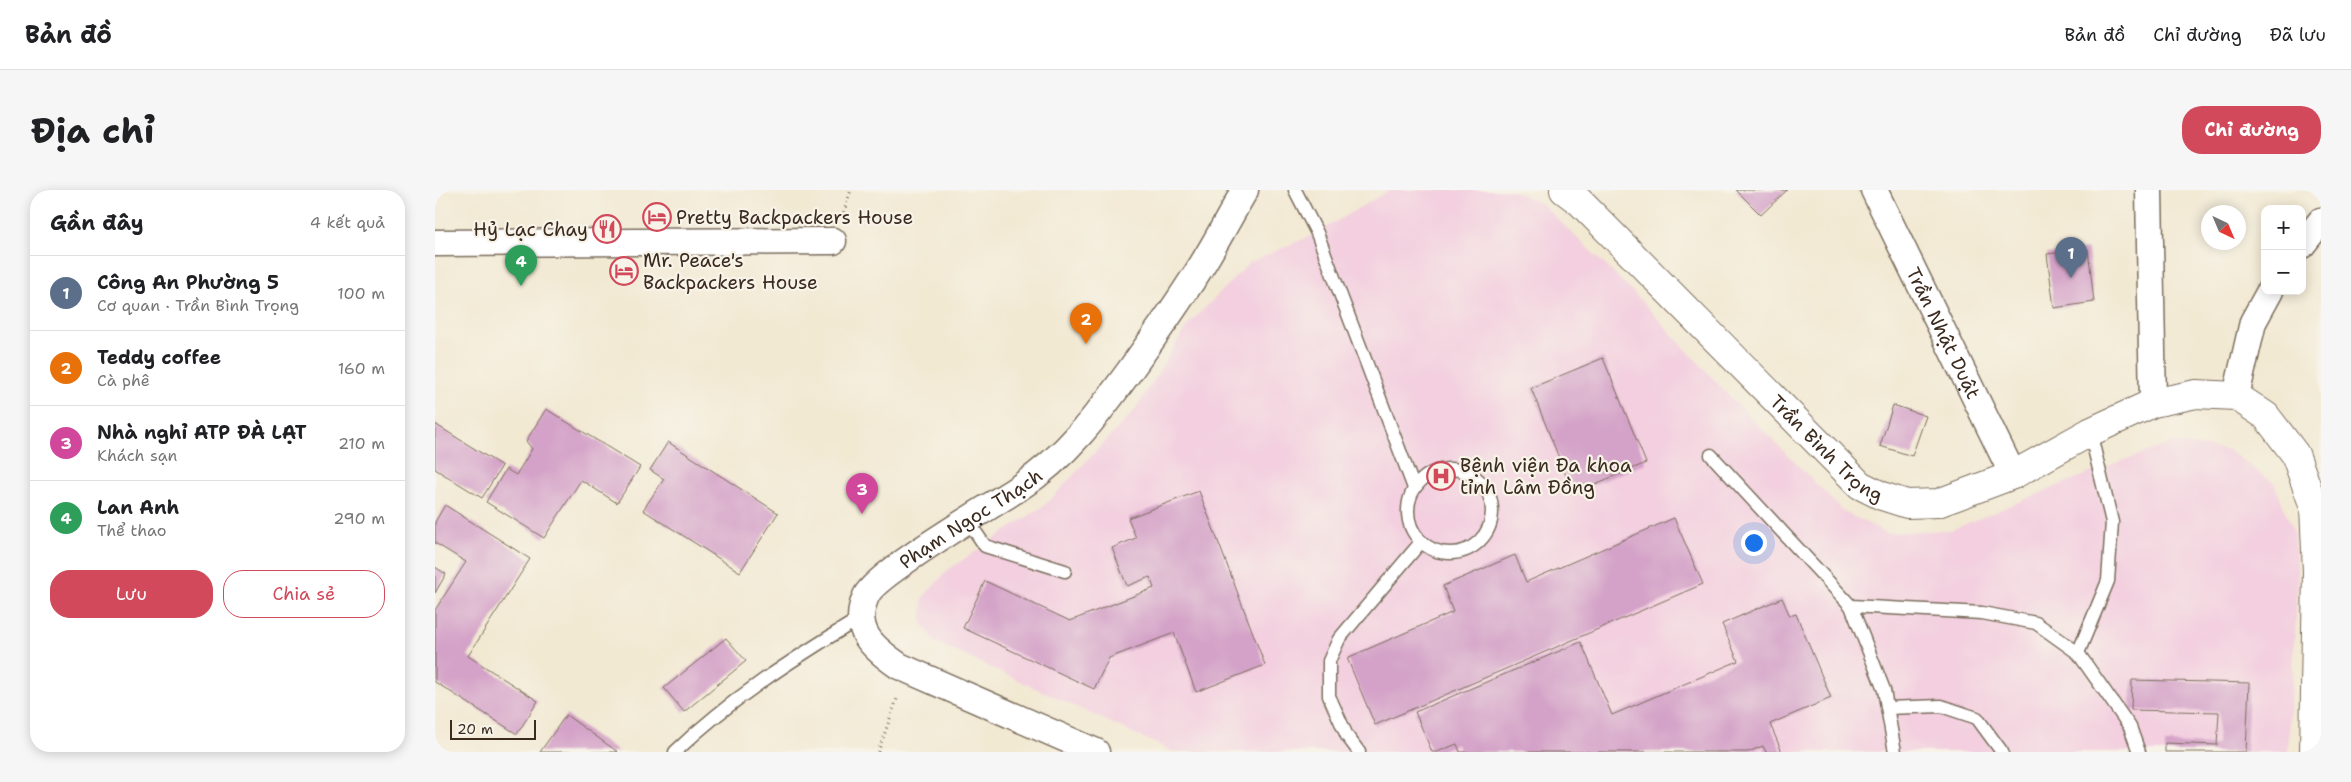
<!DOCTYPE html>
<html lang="vi">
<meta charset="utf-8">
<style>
body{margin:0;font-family:"Shantell Sans",sans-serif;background:#f6f6f6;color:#202124}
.controls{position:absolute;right:15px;top:15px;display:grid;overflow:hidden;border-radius:10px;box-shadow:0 2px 12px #0003}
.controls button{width:45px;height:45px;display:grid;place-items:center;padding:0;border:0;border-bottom:1px solid #e0e0e0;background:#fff;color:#202124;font:25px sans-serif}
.compass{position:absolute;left:1766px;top:15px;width:45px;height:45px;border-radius:50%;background:#fff;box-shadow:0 2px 12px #0003;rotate:136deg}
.scale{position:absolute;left:15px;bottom:12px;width:86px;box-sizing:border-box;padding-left:5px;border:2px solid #3b2a1e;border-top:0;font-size:14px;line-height:18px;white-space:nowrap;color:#3b2a1e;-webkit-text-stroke:4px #f7f3e8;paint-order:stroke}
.you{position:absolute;left:1318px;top:352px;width:18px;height:18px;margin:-12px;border:4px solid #fff;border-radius:50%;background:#1a73e8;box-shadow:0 0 0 8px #1a73e833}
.badge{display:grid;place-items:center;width:32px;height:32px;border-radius:50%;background:#d1495b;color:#fff;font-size:16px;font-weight:700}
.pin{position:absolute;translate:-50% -41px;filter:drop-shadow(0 1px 2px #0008)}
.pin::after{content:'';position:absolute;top:26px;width:18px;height:15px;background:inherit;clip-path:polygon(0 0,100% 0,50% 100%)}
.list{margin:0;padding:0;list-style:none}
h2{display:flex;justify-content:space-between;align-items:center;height:65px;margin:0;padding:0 20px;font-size:21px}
h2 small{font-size:16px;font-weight:400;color:#757577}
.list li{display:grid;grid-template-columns:32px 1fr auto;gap:15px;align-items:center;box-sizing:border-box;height:75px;padding:0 20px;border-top:1px solid #e0e0e0}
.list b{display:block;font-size:19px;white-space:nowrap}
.list p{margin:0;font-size:16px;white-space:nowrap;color:#757577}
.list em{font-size:16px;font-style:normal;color:#757577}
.actions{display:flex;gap:10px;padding:15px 20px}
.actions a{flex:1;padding:11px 0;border:1px solid #d1495b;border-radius:20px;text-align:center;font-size:18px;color:#d1495b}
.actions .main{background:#d1495b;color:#fff}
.map{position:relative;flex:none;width:1886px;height:562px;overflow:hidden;border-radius:20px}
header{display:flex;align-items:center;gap:30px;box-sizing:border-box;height:70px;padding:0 25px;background:#fff;border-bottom:1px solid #e0e0e0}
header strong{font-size:24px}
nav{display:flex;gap:28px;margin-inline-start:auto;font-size:18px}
.intro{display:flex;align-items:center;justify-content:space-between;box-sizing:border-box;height:120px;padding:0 30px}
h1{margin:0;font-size:35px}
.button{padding:12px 22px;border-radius:20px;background:#d1495b;color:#fff;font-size:18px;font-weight:700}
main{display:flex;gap:30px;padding:0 30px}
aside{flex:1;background:#fff;border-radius:20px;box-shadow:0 2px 12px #0003}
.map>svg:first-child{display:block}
.built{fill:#f3cfdf}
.building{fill:#d4a2c8}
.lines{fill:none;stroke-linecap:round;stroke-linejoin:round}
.lane-casing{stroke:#7b6d5d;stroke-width:15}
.street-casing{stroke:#7b6d5d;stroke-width:29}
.secondary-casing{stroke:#7b6d5d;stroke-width:30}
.path{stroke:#7b6d5d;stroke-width:3;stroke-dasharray:1 4;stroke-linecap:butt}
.lane{stroke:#fff;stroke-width:12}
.street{stroke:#fff;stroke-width:26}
.secondary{stroke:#fff;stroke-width:28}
.labels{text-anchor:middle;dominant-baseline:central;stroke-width:4.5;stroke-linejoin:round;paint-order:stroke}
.poi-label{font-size:19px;fill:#3b2a1e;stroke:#f7f3e8;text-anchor:start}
.street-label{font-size:19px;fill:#3b2a1e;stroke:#f7f3e8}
</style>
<header>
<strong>Bản đồ</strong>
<nav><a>Bản đồ</a><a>Chỉ đường</a><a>Đã lưu</a></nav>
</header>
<div class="intro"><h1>Địa chỉ</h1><a class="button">Chỉ đường</a></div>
<main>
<aside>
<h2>Gần đây<small>4 kết quả</small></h2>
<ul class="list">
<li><span class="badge" style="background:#5c6f8a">1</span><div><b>Công An Phường 5</b><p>Cơ quan · Trần Bình Trọng</p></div><em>100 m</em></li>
<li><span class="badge" style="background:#e8710a">2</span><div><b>Teddy coffee</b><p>Cà phê</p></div><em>160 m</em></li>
<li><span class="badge" style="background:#d1479c">3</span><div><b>Nhà nghỉ ATP ĐÀ LẠT</b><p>Khách sạn</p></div><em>210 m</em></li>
<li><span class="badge" style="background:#2e9e5b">4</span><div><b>Lan Anh</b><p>Thể thao</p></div><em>290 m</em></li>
</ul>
<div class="actions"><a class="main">Lưu</a><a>Chia sẻ</a></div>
</aside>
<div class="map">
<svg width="1886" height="562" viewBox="0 0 1886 562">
<rect width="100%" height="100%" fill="#f7f3e8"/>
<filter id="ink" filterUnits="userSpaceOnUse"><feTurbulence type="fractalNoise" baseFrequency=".02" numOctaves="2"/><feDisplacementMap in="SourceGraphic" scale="10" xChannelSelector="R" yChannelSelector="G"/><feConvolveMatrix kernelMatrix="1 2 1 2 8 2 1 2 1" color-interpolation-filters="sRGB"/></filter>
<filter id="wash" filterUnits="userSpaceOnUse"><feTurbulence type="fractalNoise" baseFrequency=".0096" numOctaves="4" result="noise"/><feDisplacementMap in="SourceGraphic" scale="20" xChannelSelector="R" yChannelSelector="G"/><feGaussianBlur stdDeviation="1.12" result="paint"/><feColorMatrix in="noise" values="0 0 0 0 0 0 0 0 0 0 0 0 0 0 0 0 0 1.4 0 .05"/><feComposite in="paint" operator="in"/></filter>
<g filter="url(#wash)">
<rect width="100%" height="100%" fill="#f2e9d3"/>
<path class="built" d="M954,0h123l30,14 92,89 99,107 111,112 43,21 64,-3 148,-61 74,-26 55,7 46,33 20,49 4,49 -10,171h-1114l-239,-110 -13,-19 1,-26 25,-27 97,-65 90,-95 52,-84 62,-63 68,-30z"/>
<g id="blocks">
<path class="building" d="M1301,0h51l-26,25z
M1653,59l6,53 -40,6 -7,-54z
M1168,168l43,105 -73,30 -42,-105z
M1458,215l33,11 -14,40 -32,-10z
M111,219l94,58 -23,36 -36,-23 -37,58 -58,-36 20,-33 10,6 16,-26 -6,-8z
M0,234l67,42 -20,32 -47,-29z
M233,252l110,71 -38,59 -97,-62 21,-31 -14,-9z
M764,301l66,174 -69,27 -22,-59 -65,25 -15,31 -131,-61 22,-47 85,40 84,-33 -4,-11 -23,9 -15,-38 24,-10 -8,-20z
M10,315l85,54 -62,97 70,45 -21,33 -82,-52v-72l31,-48 -31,-19v-21z
M1239,328l29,66 -328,141 -28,-67 106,-46 -10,-26 72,-31 11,27z
M0,377l11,7 -11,19z
M1347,408l8,18 6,-2 35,84 -61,26 12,28h-16l-3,-6 -15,6h-288l-3,-8 -20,8h-5l-17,-40 166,-70 31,73 126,-54 -16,-37z
M291,448l20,23 -62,51 -20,-24z
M1697,490l117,3 -3,69h-81v-9l52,2 2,-33 -88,-2z
M131,525l52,37h-78z"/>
</g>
</g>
<g filter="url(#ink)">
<use href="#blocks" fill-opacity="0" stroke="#7b6d5d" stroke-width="1"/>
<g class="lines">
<defs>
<path id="lane" d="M860,0l22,43 97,255
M1276,265l140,151 33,84 11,62
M973 321a42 42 0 1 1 84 0a42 42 0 1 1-84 0Z
M533,331l17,25 80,25
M1416,416l131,7 54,10 42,30 52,74 9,25
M1643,463l30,-72 4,-59 -22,-90
M1452,518l54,-2 36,12 25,34
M240,562c56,-54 120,-94 185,-134
M924,562l-12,-16 -18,-40v-35l10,-22 82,-97"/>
<g id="street">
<path id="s1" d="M1439,0l139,285"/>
<path d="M1714,0l4,213"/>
<path d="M0,53l398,-2"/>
<path d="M1867,55l19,-24"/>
<path d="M1801,206l17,-74 17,-31"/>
<path id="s2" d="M661,562l-197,-86c-26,-18 -48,-36 -33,-70 9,-22 127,-91 154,-109 46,-30 79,-74 111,-118 20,-28 40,-56 58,-84 21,-30 37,-63 56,-95"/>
</g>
<g id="secondary">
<path id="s3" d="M1129,0l16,12 280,283 22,11 25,8 31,-1 75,-28 77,-43 63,-29 43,-9 40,2 30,20 29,38 19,53 3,64 -3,181"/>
</g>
</defs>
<use href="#lane" class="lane-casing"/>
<use href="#street" class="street-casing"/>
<use href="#secondary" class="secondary-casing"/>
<path class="path" d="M407,27l9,-27
M443,562l20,-56"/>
<use href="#lane" class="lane"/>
<use href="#street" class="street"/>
<use href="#secondary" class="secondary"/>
</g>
</g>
<defs>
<symbol id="hotel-ring" viewBox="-11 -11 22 22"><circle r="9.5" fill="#f7f3e8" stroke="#d1495b" stroke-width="1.5"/><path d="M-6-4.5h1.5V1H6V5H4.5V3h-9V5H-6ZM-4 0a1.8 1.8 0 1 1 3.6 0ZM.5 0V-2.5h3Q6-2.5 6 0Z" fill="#d1495b"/></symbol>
<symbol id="restaurant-ring" viewBox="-11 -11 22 22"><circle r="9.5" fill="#f7f3e8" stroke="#d1495b" stroke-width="1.5"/><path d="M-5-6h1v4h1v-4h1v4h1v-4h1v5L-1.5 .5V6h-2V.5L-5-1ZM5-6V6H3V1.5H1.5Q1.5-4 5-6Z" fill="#d1495b"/></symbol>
<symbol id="hospital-ring" viewBox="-11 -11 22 22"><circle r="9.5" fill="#f7f3e8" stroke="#d1495b" stroke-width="1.5"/><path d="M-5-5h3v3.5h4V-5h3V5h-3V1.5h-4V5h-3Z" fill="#d1495b"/></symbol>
</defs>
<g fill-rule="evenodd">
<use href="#hotel-ring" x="206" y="11" width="32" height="32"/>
<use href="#restaurant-ring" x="156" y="23" width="32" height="32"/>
<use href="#hotel-ring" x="173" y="65" width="32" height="32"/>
<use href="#hospital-ring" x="990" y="270" width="32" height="32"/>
</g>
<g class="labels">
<g class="poi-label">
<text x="241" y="27">Pretty Backpackers House</text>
<text x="153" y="39" text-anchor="end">Hỷ Lạc Chay</text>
<text x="208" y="70">Mr. Peace's<tspan x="208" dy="22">Backpackers House</tspan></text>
<text x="1025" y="275">Bệnh viện Đa khoa<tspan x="1025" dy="22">tỉnh Lâm Đồng</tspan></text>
</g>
<g class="street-label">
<text stroke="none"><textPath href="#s1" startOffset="159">Trần Nhật Duật</textPath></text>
<text stroke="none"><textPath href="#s3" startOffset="369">Trần Bình Trọng</textPath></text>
<text stroke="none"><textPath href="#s2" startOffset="432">Phạm Ngọc Thạch</textPath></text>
</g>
</g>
</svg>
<div class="controls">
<button>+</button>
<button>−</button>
</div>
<svg class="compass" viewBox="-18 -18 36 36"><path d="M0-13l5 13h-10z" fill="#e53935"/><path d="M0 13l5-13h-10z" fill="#757577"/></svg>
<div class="scale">20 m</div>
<div class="you"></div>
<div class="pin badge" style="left:1636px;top:88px;background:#5c6f8a">1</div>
<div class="pin badge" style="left:651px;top:154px;background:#e8710a">2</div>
<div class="pin badge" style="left:427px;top:324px;background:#d1479c">3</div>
<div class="pin badge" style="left:86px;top:96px;background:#2e9e5b">4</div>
</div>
</main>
